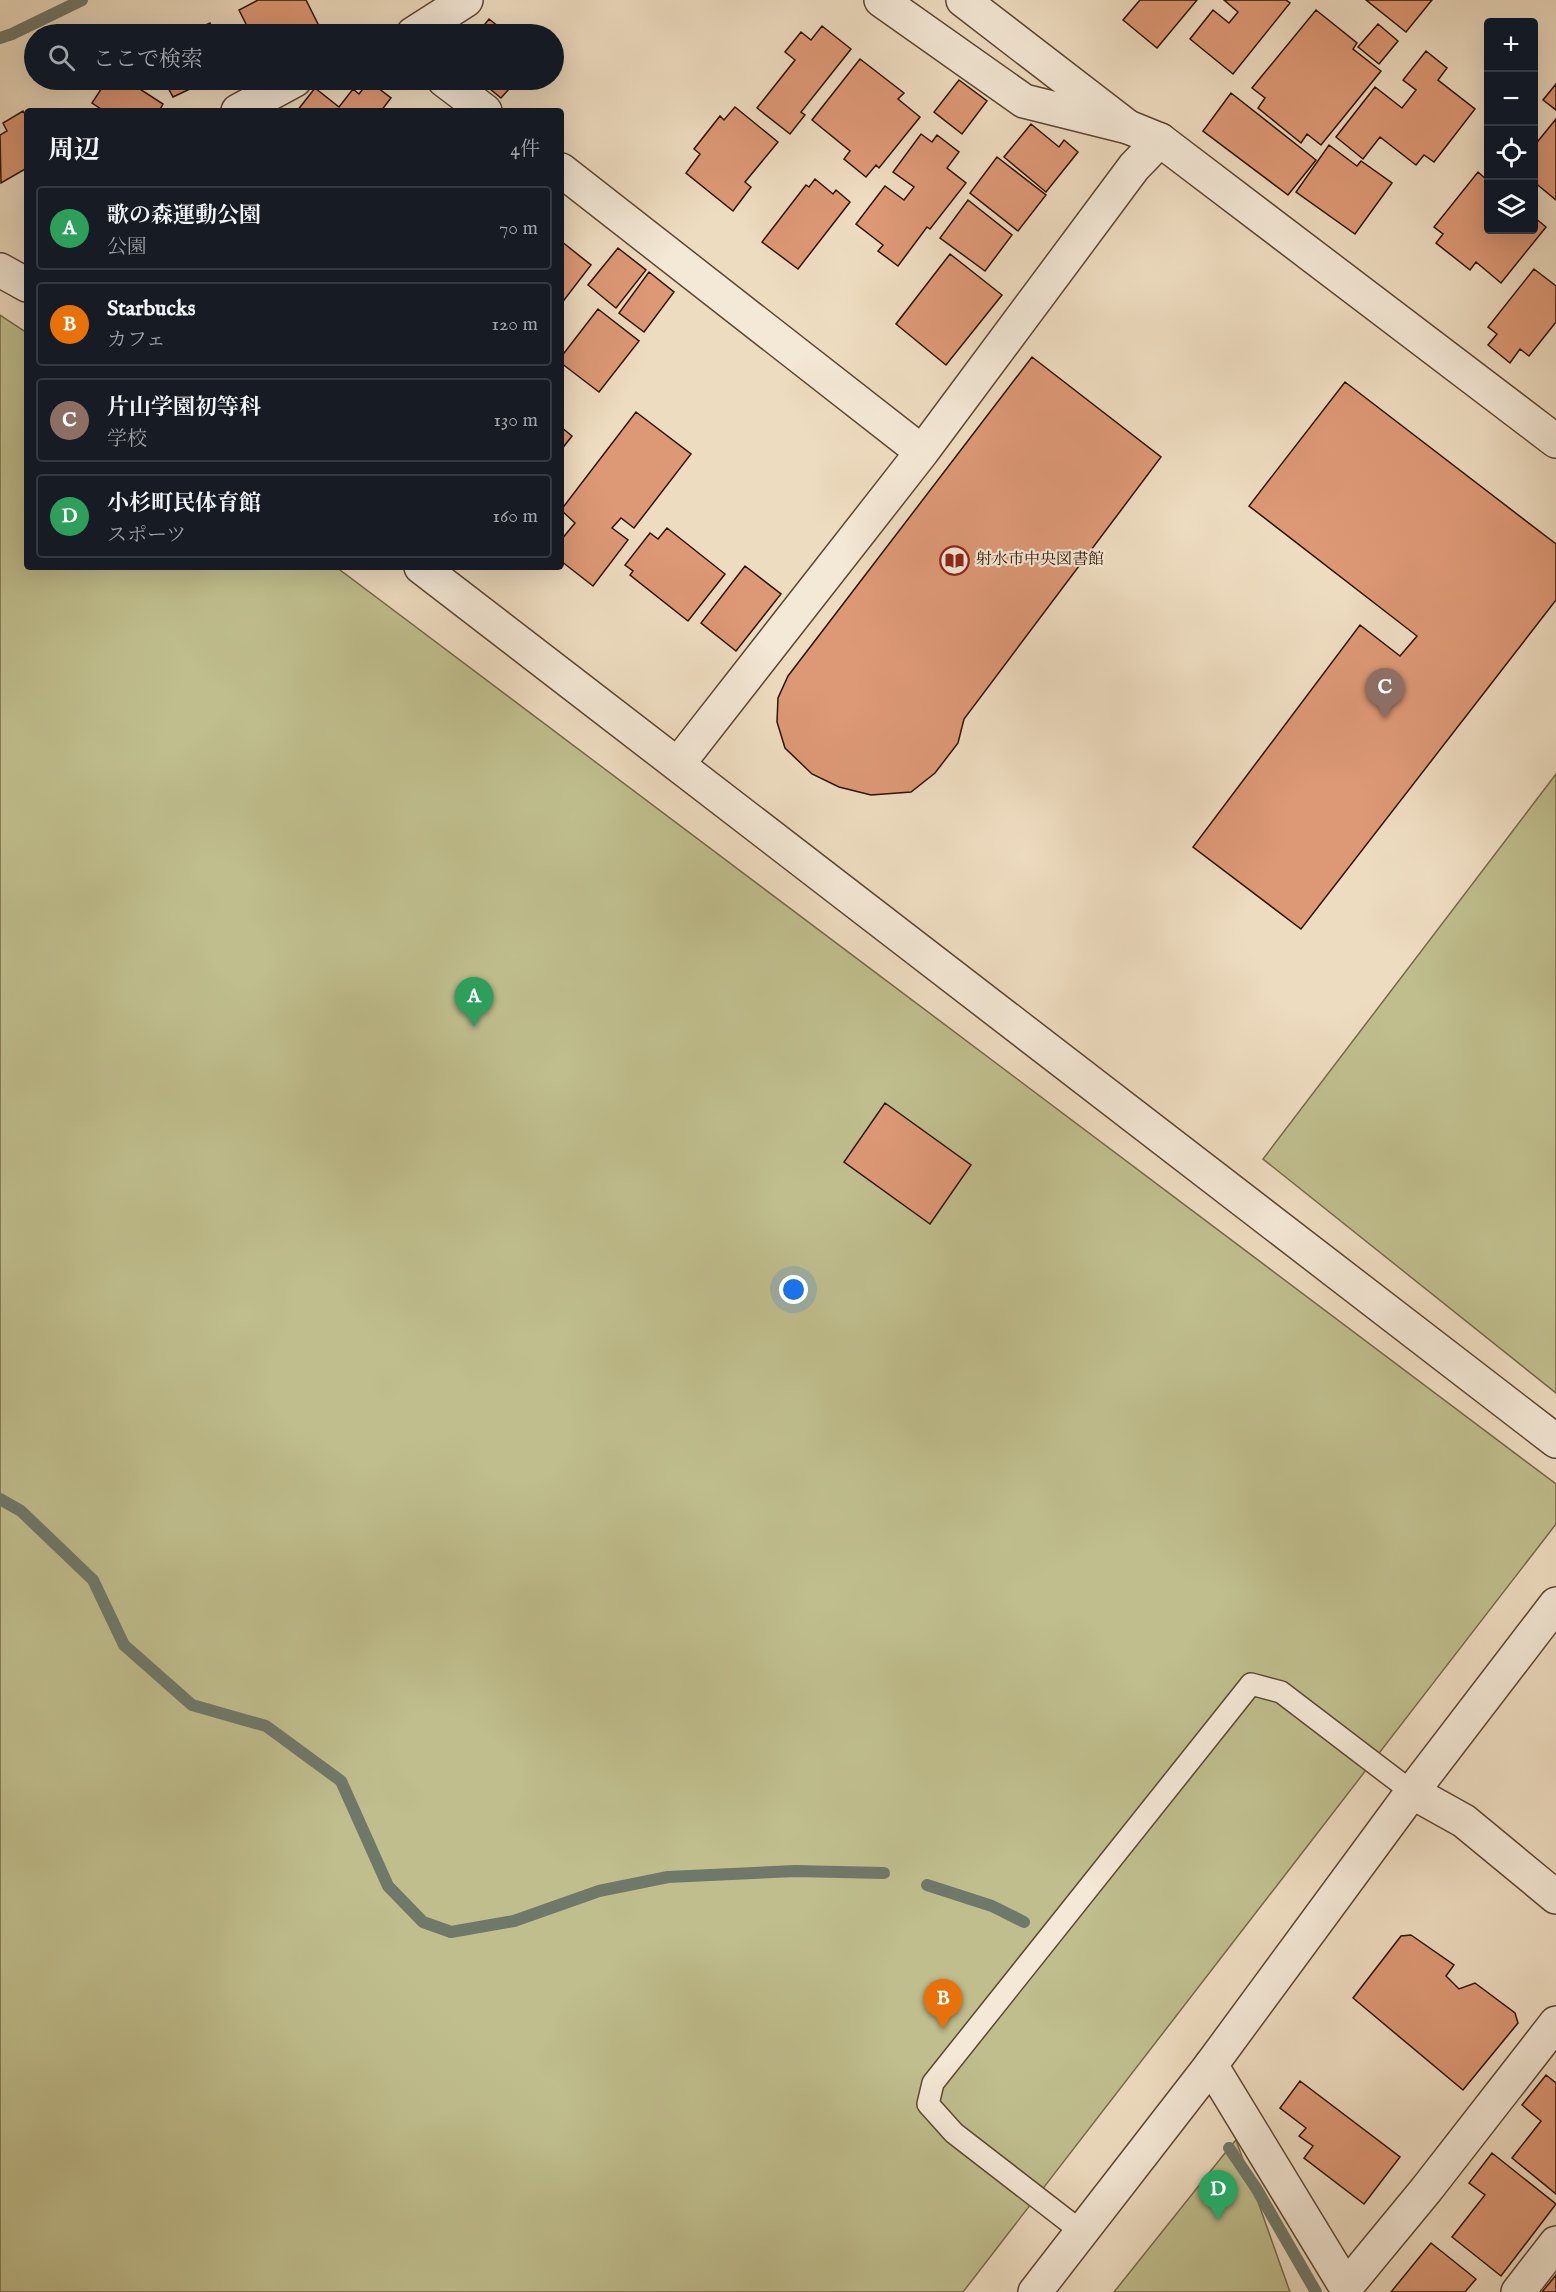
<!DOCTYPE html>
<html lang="ja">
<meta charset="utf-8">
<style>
body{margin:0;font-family:"IM FELL English","Noto Serif JP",serif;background:#242831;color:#f1f3f6}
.controls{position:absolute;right:18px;top:18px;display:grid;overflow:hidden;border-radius:6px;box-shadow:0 6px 24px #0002}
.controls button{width:54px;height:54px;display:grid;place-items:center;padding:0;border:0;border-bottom:2px solid #363941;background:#171b24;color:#f1f3f6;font:30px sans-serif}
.you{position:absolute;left:794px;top:1290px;width:21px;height:21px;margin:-15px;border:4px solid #fff;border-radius:50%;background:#1a73e8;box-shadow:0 0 0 9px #1a73e833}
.badge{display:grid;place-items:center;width:39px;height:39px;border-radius:50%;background:#ea580c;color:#fff;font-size:20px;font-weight:700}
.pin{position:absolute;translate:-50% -50px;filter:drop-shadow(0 2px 3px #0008)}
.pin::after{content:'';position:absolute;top:32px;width:21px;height:18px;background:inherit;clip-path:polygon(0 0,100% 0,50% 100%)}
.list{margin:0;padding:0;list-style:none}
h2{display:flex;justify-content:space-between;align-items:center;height:78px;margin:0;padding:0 24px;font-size:26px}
h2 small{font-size:20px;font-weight:400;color:#9ea1a6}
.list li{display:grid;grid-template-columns:39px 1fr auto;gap:18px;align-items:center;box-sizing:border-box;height:84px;margin:0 12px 12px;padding:0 12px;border:2px solid #363941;border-radius:6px}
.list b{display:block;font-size:22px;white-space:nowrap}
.list p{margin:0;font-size:20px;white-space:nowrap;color:#9ea1a6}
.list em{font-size:20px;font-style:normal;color:#9ea1a6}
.icon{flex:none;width:33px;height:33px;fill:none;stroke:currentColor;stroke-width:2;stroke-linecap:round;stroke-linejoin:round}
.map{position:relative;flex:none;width:1556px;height:2292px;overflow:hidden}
.search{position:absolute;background:#171b24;box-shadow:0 6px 24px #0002;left:24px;top:24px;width:540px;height:66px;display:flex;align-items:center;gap:15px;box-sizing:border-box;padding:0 21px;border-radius:33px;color:#9ea1a6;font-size:22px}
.panel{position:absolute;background:#171b24;box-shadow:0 6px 24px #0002;left:24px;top:108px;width:540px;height:462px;border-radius:6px}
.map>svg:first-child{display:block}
.green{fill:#c0be8d;stroke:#776948;stroke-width:1.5}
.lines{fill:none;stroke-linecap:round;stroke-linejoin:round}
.stream{stroke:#6f796a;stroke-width:12}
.building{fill:#dd9875;stroke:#2e1403;stroke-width:1.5}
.service-casing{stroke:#5e4632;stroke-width:24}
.minor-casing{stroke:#5e4632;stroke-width:36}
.tertiary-casing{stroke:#5e4632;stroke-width:36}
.service{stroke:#f4e8d6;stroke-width:21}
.minor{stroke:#f4e8d6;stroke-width:33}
.tertiary{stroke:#f4e8d6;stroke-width:33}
.labels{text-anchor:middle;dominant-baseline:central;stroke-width:4.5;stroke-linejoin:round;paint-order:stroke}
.poi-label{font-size:16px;fill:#2e1403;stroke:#f4e8d6;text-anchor:start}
</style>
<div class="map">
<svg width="1556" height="2292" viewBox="0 0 1556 2292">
<rect width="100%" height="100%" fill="#eedcc0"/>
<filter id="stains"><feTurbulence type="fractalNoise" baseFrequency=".00333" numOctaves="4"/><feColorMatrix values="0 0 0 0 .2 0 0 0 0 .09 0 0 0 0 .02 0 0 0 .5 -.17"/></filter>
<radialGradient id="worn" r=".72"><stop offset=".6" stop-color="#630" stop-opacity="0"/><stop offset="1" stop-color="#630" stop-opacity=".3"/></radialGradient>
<path class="green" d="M0,315l27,18v234h309l1220,917v40l-593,768h-963z
M1556,774v619l-293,-234z
M1236,2140l54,152h-176l115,-144z"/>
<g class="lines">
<path class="stream" d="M0,38l12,-4 70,-34
M0,1499l21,12 72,69 31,65 68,60 74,21 75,55 47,105 35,36 28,10 63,-11 85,-30 69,-14 127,-6 89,2
M927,1885l65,21 32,16
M1229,2148l27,40 60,104"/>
</g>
<path class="building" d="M258,0h48l12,24 -20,10h-47l-12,-24z
M1140,0h57l-40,48 -34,-28z
M1224,0h62l4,3 -57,71 -43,-35 23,-29 16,13 9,-11z
M1366,0h66l-26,32z
M1316,10l41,33 -4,6 28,22 -60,74 -14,-11 -6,9 -43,-35 7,-10 -13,-10z
M489,19l19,15h-31z
M210,23l6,11h-30z
M1378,24l20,17 -19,23 -21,-17z
M822,26l29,23 -50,63 4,3 -15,19 -33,-26 38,-48 -10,-8 16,-20 10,8z
M1426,51l21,17 -9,12 37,29 -41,53 -10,-7 -8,10 -36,-28 -17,22 -27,-22 39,-50 27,21 14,-18 -13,-10z
M860,59l44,34 -6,6 22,18 -41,51 -3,-3 -10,12 -22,-18 6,-8 -38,-31z
M107,80h19l37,24 -4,7h-59l1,-2 -9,-6z
M164,80h45l-36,17z
M479,80h38l-16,18z
M959,80l28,21 -25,33 -28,-22z
M369,81l22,17 -10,13h-84l18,-23 24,19 14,-18 6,5z
M1556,84v26l-13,-10z
M1231,93l85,67 -28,35 -85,-64z
M735,107l43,35 -33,40 6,5 -18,24 -47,-38 14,-19 -6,-5 26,-33 4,4z
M23,111l4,7v50l-26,15 -1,-48 7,-4 -4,-8z
M1556,119v81l-22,-18v-36z
M1031,124l28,23 5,-7 14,12 -32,40 -42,-35z
M921,134l11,8 5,-7 22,17 -12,16 19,15 -36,46 -3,-2 -29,39 -20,-15 5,-6 -27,-21 29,-38 19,14 10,-13 -21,-15z
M1329,145l28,21 4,-5 31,22 -37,51 -59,-42z
M997,157l49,38 -28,36 -48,-38z
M1478,172l10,9v49h46v-13l12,10 -45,56 -25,-21 -6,8 -34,-27 7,-9 -9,-7z
M815,179l18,15 3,-4 14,12 -52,67 -36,-27 44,-57 3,2z
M968,200l44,35 -27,36 -45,-33z
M561,241l30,24 -30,39z
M618,248l28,22 -30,38 -28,-23z
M950,254l52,41 -56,70 -50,-41z
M1534,269l22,17v36l-27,34 -9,-7 -10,14 -22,-18 9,-11 -9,-7z
M649,272l25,20 -30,40 -25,-19z
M598,309l41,32 -40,51 -38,-29v-6z
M1032,357l129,100 -197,262 -6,24 -23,30 -24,19 -40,3 -32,-8 -27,-13 -27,-26 -8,-26 1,-24 10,-22z
M1345,382l211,162v56l-255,329 -108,-82 167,-222 40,31 17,-20 -168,-130z
M636,412l55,42 -57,74 -13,-10 -9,10 16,12 -35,46 -32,-25v-21l14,-17 -14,-13z
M561,427l11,9 -11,14z
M667,528l58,46 -37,47 -58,-46 3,-4 -8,-6 25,-32 8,6z
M745,566l36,28 -45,57 -35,-28z
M885,1103l86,62 -41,59 -86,-62z
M1411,1935l43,30 -8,11 13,13 16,-6 40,30 3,10 -55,67 -110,-92 48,-62z
M1546,2075l10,8v111l-44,-36 29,-37 -19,-16z
M1300,2081l100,76 -36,47 -60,-46 9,-12 -14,-10 7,-8 -26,-20z
M1492,2153l64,51 -55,72 -49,-39 33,-42 -16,-12z
M1431,2243l45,36 -11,13h-74z
M1556,2275v17h-14z"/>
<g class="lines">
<defs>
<path id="service" d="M1082,2232l-128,-99 -26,-29 5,-21 318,-399 30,8 131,100"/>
<path id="minor" d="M881,0l143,101 104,26
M413,34l53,-34
M444,80l41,31
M238,111l57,-31
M561,170l361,282
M678,764l244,-312 212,-285 26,-27
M1412,1792l52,29 92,76
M1211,2065l135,222 80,-97 130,-167
M1518,2292l38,-49"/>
<path id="tertiary" d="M963,0l165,127 32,13 396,301
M0,270l27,15
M421,567l1135,874
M1035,2292l176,-227 201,-273 144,-188"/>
</defs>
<use href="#service" class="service-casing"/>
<use href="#minor" class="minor-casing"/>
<use href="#tertiary" class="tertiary-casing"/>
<use href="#service" class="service"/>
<use href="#minor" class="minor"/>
<use href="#tertiary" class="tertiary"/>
</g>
<defs>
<symbol id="library-ring" viewBox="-11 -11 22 22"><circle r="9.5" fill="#f4e8d6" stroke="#8f2418" stroke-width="1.5"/><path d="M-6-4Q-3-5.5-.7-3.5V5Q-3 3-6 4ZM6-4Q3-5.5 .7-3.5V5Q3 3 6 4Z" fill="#8f2418"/></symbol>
</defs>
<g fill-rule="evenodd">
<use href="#library-ring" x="938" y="544" width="33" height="33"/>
</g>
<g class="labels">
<g class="poi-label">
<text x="976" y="560">射水市中央図書館</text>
</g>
</g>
<rect width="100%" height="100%" filter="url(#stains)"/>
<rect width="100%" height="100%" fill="url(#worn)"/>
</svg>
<div class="controls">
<button>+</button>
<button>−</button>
<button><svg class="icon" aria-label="locate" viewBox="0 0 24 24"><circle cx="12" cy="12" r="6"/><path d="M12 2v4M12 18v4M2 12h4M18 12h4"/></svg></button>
<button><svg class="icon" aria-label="layers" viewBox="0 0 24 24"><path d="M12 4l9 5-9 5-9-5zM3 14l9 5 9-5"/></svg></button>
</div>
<div class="you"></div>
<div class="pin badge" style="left:474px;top:1027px;background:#2e9e5b">A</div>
<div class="pin badge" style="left:943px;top:2029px;background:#e8710a">B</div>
<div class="pin badge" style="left:1385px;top:718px;background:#8d6e63">C</div>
<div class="pin badge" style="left:1218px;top:2220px;background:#2e9e5b">D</div>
<div class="search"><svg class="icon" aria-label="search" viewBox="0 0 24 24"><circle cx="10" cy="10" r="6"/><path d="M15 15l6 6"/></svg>ここで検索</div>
<section class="panel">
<h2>周辺<small>4件</small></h2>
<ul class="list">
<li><span class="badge" style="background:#2e9e5b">A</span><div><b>歌の森運動公園</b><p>公園</p></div><em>70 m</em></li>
<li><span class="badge" style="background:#e8710a">B</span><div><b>Starbucks</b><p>カフェ</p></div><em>120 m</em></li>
<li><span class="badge" style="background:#8d6e63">C</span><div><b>片山学園初等科</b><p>学校</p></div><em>130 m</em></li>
<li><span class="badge" style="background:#2e9e5b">D</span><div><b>小杉町民体育館</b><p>スポーツ</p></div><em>160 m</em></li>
</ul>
</section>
</div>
